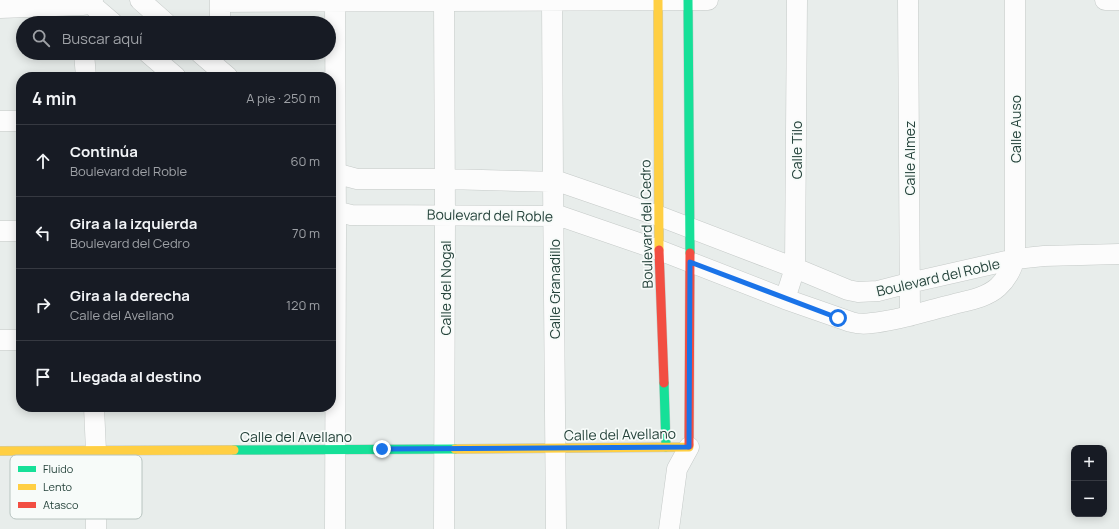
<!DOCTYPE html>
<html lang="es">
<meta charset="utf-8">
<style>
body{margin:0;font-family:Manrope,sans-serif;background:#20242c;color:#f1f3f6}
.controls{position:absolute;right:12px;bottom:12px;display:grid;overflow:hidden;border-radius:8px;box-shadow:0 2px 10px #0003}
.controls button{width:36px;height:36px;display:grid;place-items:center;padding:0;border:0;border-bottom:1px solid #363941;background:#171b24;color:#f1f3f6;font:20px sans-serif}
.stop{position:absolute;width:12px;height:12px;margin:-9px;border:3px solid #1a73e8;border-radius:50%;background:#fff}
.stop.end{background:#1a73e8;border-color:#fff;box-shadow:0 1px 4px #0008}
.list{margin:0;padding:0;list-style:none}
h2{display:flex;justify-content:space-between;align-items:center;height:52px;margin:0;padding:0 16px;font-size:17px}
h2 small{font-size:13px;font-weight:400;color:#9ea1a6}
.list li{display:grid;grid-template-columns:26px 1fr auto;gap:12px;align-items:center;box-sizing:border-box;height:72px;padding:0 16px;border-top:1px solid #363941}
.list b{display:block;font-size:15px;white-space:nowrap}
.list p{margin:0;font-size:13px;white-space:nowrap;color:#9ea1a6}
.list em{font-size:13px;font-style:normal;color:#9ea1a6}
.icon{flex:none;width:22px;height:22px;fill:none;stroke:currentColor;stroke-width:2;stroke-linecap:round;stroke-linejoin:round}
.map{position:relative;flex:none;width:1119px;height:529px;overflow:hidden}
.search{position:absolute;background:#171b24;box-shadow:0 2px 10px #0003;left:16px;top:16px;width:320px;height:44px;display:flex;align-items:center;gap:10px;box-sizing:border-box;padding:0 14px;border-radius:22px;color:#9ea1a6;font-size:15px}
.panel{position:absolute;background:#171b24;box-shadow:0 2px 10px #0003;left:16px;top:72px;width:320px;height:340px;border-radius:16px}
.map>svg:first-child{display:block}
.lines{fill:none;stroke-linecap:round;stroke-linejoin:round}
.street-casing{stroke:#c5cac8;stroke-width:21}
.fast-casing{stroke:#c3cbc8;stroke-width:10}
.slow-casing{stroke:#c3cbc8;stroke-width:10}
.jam-casing{stroke:#c3cbc8;stroke-width:10}
.street{stroke:#fcfcfc;stroke-width:20}
.fast{stroke:#16e098;stroke-width:9}
.slow{stroke:#ffcf43;stroke-width:9}
.jam{stroke:#f24e42;stroke-width:9}
.route{stroke:#1a73e8;stroke-width:5}
.labels{text-anchor:middle;dominant-baseline:central;stroke-width:3.5;stroke-linejoin:round;paint-order:stroke}
.street-label{font-size:14px;fill:#24423a;stroke:#f7fbf9}
.key{fill:#f7fbf9;stroke:#b8c4c0;stroke-width:1}
.key-label{font-size:11px;fill:#24423a}
</style>
<div class="map">
<svg width="1119" height="529" viewBox="0 0 1119 529">
<rect width="100%" height="100%" fill="#e8edeb"/>
<g class="lines">
<defs>
<path id="street" d="M86,0l27,23
M140,0l26,23
M220,0v23
M335,0l1,229 -1,300
M444,0l1,215 -1,314
M552,0l1,181 3,348
M908,0l2,316
M1105,0h14
M220,2l488,-2
M0,8l82,-3 8,-1 3,-4
M84,53l2,24
M148,53l28,24
M200,53l28,24
M0,121h21
M331,167l11,8 15,4h88l115,3 99,34 136,52 53,22 10,2 20,-1 31,-8 106,-24 29,-3 75,-2
M331,210l20,5 209,1 99,34 126,49 66,23c7,2 14,2 21,1 25,-2 50,-11 75,-17 16,-5 38,-7 51,-19 9,-8 13,-17 17,-28v-259
M0,231h21
M785,299l10,-31 2,-268
M0,340h21
M94,407l2,44v78
M669,529l8,-60 12,-22"/>
<path id="fast" d="M688,0l2,253
M664,383l2,64
M234,450l221,-1"/>
<path id="slow" d="M658,0l1,250
M455,449l234,-2v-2
M0,451l234,-1"/>
<path id="jam" d="M659,250l5,133
M689,445l1,-192"/>
</defs>
<use href="#street" class="street-casing"/>
<use href="#fast" class="fast-casing"/>
<use href="#slow" class="slow-casing"/>
<use href="#jam" class="jam-casing"/>
<use href="#street" class="street"/>
<use href="#fast" class="fast"/>
<use href="#slow" class="slow"/>
<use href="#jam" class="jam"/>
</g>
<g class="lines">
<path class="route" d="M382,449l307,-2 1,-185 148,56"/>
</g>
<g class="labels">
<g class="street-label">
<text transform="translate(1015 129) rotate(-90)">Calle Auso</text>
<text transform="translate(796 150) rotate(-90)">Calle Tilo</text>
<text transform="translate(909 158) rotate(-90)">Calle Almez</text>
<text transform="translate(490 215) rotate(1)">Boulevard del Roble</text>
<text transform="translate(646 224) rotate(-91)">Boulevard del Cedro</text>
<text transform="translate(938 277) rotate(-13)">Boulevard del Roble</text>
<text transform="translate(445 288) rotate(-90)">Calle del Nogal</text>
<text transform="translate(554 289) rotate(-90)">Calle Granadillo</text>
<text transform="translate(620 434) rotate(-1)">Calle del Avellano</text>
<text x="296" y="436">Calle del Avellano</text>
</g>
</g>
<rect x="10" y="455" width="132" height="64" rx="6" class="key"/>
<rect x="18" y="466" width="18" height="6" fill="#16e098"/>
<rect x="18" y="484" width="18" height="6" fill="#ffcf43"/>
<rect x="18" y="502" width="18" height="6" fill="#f24e42"/>
<g class="key-label">
<text x="43" y="473">Fluido</text>
<text x="43" y="491">Lento</text>
<text x="43" y="509">Atasco</text>
</g>
</svg>
<div class="controls">
<button>+</button>
<button>−</button>
</div>
<div class="stop" style="left:838px;top:318px"></div>
<div class="stop end" style="left:382px;top:449px"></div>
<div class="search"><svg class="icon" aria-label="search" viewBox="0 0 24 24"><circle cx="10" cy="10" r="6"/><path d="M15 15l6 6"/></svg>Buscar aquí</div>
<section class="panel">
<h2>4 min<small>A pie · 250 m</small></h2>
<ul class="list">
<li><svg class="icon" aria-label="ahead" viewBox="0 0 24 24"><path d="M12 20V5M6 11l6-6 6 6"/></svg><div><b>Continúa</b><p>Boulevard del Roble</p></div><em>60 m</em></li>
<li><svg class="icon" aria-label="left" viewBox="0 0 24 24"><path d="M17 20v-9H6M10 6l-5 5 5 5"/></svg><div><b>Gira a la izquierda</b><p>Boulevard del Cedro</p></div><em>70 m</em></li>
<li><svg class="icon" aria-label="right" viewBox="0 0 24 24"><path d="M7 20v-9h11M14 6l5 5-5 5"/></svg><div><b>Gira a la derecha</b><p>Calle del Avellano</p></div><em>120 m</em></li>
<li><svg class="icon" aria-label="arrive" viewBox="0 0 24 24"><path d="M6 21V4h12l-3 4 3 4H6"/></svg><div><b>Llegada al destino</b></div></li>
</ul>
</section>
</div>
